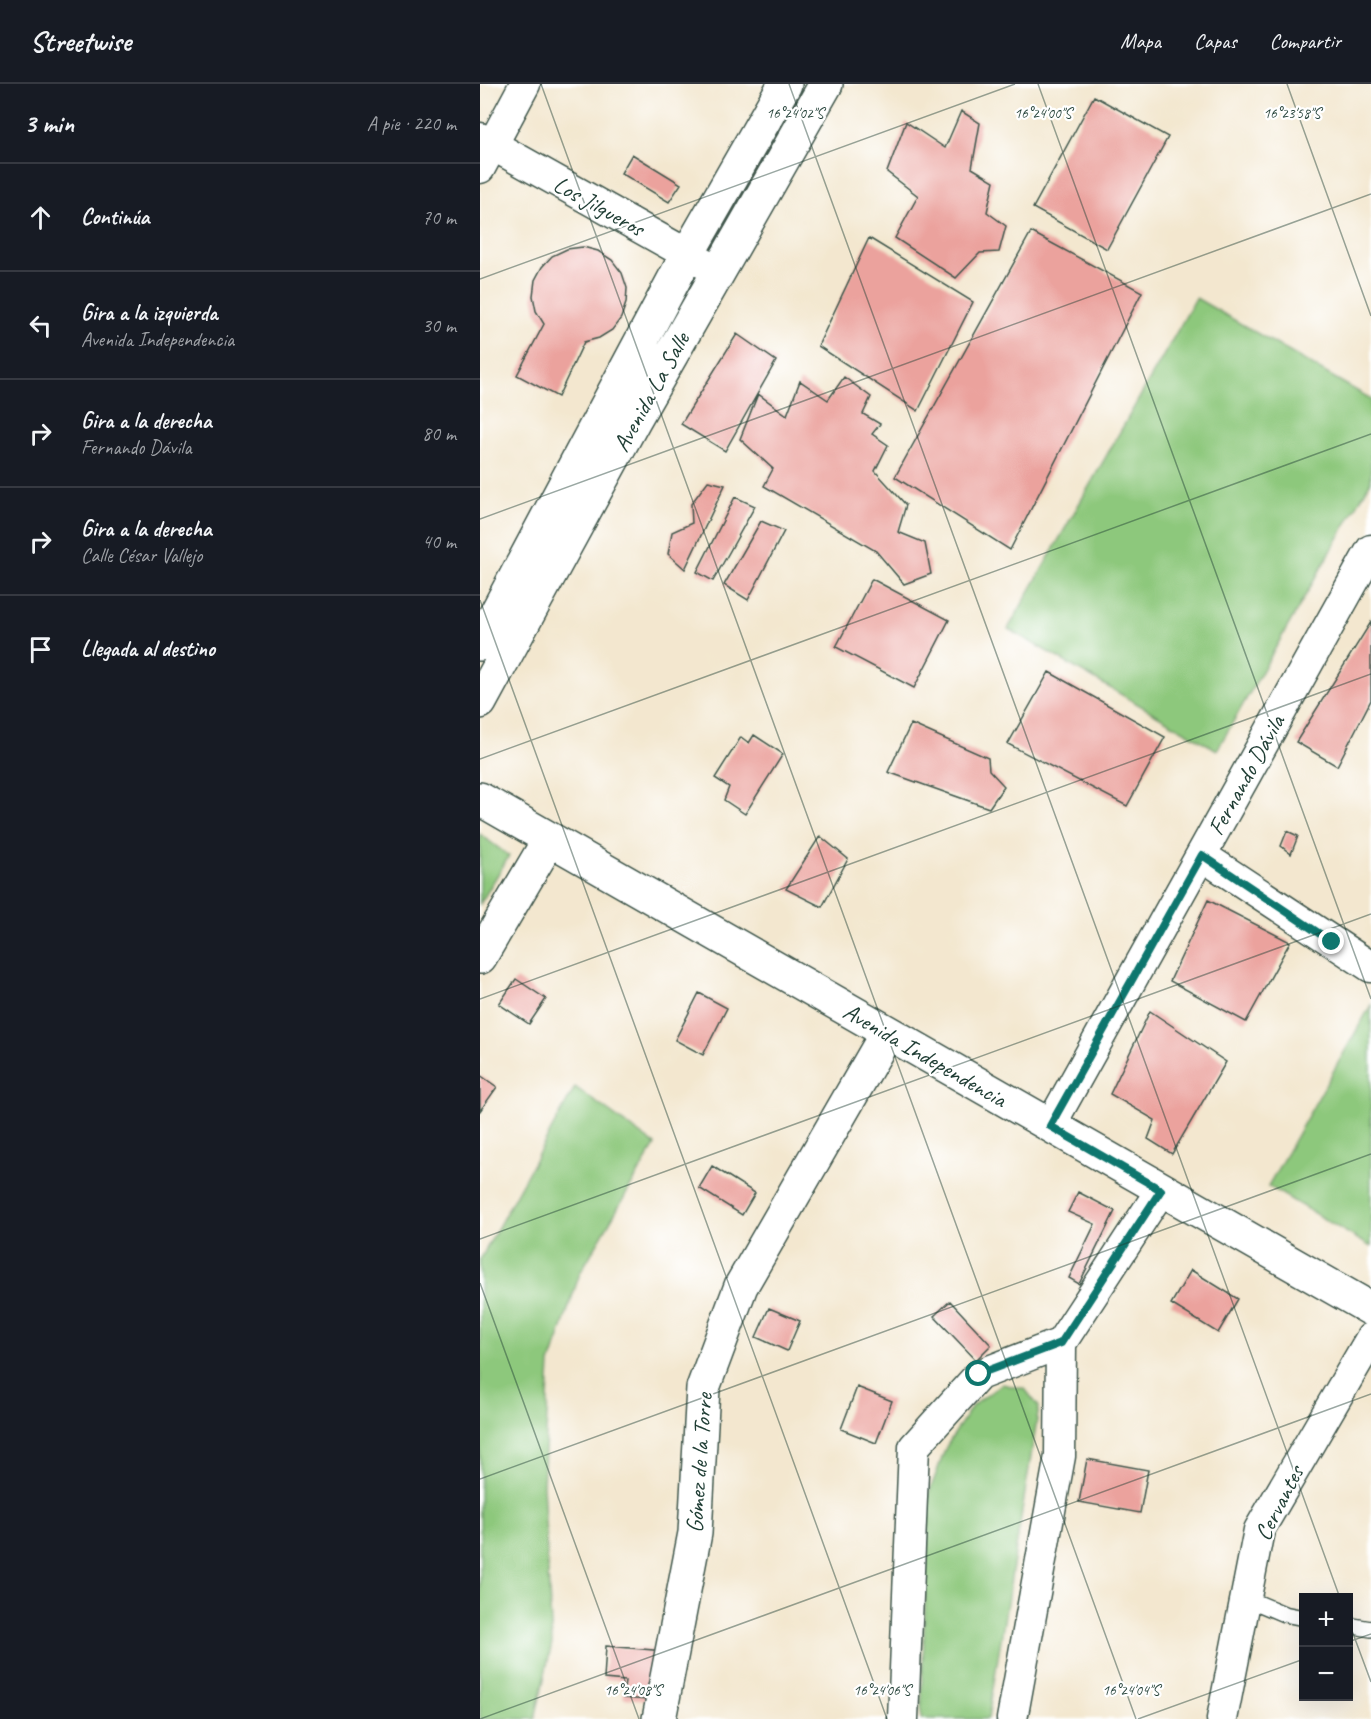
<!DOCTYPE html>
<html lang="es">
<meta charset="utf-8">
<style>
body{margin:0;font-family:Caveat,sans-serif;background:#20242c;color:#f1f3f6}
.controls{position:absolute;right:18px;bottom:18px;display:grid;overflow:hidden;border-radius:0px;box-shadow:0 6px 24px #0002}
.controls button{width:54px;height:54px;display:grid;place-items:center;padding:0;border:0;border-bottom:2px solid #363941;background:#171b24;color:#f1f3f6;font:30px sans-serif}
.stop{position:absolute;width:18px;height:18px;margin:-14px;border:4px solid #0f766e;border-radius:50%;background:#fff}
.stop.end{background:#0f766e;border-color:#fff;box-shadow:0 2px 6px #0008}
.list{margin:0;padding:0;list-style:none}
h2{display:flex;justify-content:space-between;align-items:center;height:78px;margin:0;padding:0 24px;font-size:26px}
h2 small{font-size:20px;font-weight:400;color:#9ea1a6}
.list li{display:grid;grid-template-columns:39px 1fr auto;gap:18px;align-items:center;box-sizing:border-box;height:108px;padding:0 24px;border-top:2px solid #363941}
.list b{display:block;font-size:22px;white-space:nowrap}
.list p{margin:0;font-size:20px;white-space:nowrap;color:#9ea1a6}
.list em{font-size:20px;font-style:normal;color:#9ea1a6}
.icon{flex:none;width:33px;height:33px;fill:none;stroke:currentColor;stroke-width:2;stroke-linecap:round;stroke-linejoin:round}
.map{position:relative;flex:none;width:891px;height:1635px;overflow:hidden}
header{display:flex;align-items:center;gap:36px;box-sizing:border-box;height:84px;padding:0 30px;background:#171b24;border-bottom:2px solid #363941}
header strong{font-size:28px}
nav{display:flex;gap:33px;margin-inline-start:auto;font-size:21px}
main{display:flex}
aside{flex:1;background:#171b24}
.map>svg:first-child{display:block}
.green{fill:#8dc87c;stroke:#568258;stroke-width:1.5}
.building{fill:#eba29d}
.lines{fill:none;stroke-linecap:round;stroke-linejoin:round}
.service-casing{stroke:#3f564b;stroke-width:18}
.minor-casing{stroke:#3f564b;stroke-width:33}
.tertiary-casing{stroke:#3f564b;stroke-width:36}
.secondary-casing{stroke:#3f564b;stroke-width:36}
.service{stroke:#fff;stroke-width:15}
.minor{stroke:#fff;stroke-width:30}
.tertiary{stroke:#fff;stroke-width:33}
.secondary{stroke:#fff;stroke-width:33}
.route{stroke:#0f766e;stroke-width:8}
.ticks{fill:none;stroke:#1f3d34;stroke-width:1.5;stroke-opacity:0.45}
.labels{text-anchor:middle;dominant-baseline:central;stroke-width:4.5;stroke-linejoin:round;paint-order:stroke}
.street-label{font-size:24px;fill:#1f3d34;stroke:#fff}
.ticks-label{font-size:15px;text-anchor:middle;fill:#1f3d34;stroke:#fff;stroke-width:4.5;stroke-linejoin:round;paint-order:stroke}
</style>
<header>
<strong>Streetwise</strong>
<nav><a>Mapa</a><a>Capas</a><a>Compartir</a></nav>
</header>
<main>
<aside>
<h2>3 min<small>A pie · 220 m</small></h2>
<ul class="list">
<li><svg class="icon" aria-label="ahead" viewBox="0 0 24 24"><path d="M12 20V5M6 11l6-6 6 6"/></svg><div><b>Continúa</b></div><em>70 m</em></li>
<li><svg class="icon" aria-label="left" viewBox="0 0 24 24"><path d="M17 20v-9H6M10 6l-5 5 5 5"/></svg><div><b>Gira a la izquierda</b><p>Avenida Independencia</p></div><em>30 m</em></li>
<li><svg class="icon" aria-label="right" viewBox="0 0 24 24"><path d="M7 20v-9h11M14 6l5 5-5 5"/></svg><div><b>Gira a la derecha</b><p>Fernando Dávila</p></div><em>80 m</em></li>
<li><svg class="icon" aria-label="right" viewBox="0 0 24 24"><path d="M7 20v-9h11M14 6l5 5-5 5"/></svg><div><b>Gira a la derecha</b><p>Calle César Vallejo</p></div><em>40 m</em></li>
<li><svg class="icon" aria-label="arrive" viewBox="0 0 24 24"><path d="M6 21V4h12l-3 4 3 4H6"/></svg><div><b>Llegada al destino</b></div></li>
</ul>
</aside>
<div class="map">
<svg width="891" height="1635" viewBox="0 0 891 1635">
<rect width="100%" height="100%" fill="#fff"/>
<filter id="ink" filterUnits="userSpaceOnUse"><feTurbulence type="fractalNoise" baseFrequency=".0167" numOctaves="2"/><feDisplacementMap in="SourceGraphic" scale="12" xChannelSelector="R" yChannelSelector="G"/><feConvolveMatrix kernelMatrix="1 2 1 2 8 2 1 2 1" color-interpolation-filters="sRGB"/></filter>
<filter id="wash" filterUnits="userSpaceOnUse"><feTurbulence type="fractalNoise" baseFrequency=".008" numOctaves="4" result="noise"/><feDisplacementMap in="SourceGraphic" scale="24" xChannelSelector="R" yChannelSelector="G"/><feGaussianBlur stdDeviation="1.35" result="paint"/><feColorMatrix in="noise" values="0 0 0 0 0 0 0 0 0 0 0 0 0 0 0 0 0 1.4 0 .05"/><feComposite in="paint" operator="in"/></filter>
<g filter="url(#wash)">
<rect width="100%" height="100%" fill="#f3e7cf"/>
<path class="green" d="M716,214l175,101v82l-154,269 -209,-121z
M0,750l29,22 -29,48z
M891,921v242l-103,-61z
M95,1003l80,58 -75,128 -30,91 -7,121 9,158 -17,76h-55v-459z
M522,1300l23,5 14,18 -51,312h-67l8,-226 17,-46 26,-41z"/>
<g id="blocks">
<path class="building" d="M614,12l74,41 -61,112 -74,-41z
M481,27l19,12 -8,45 22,13 -7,31 19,14 -7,26 -19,1 -24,25 -61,-40 23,-42 -31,-24 19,-50 39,26z
M152,70l49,30 -12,18 -48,-29z
M551,148l111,60 -132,258 -115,-73z
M389,154l104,64 -55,109 -100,-65z
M103,163l15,4 14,9 10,13 5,15 -1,15 -5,15 -9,12 -13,8 -15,4 -26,55 -41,-22 27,-51 -8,-13 -3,-15 2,-16 7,-13 10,-11 15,-7z
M257,250l39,27 -51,90 -44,-27z
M364,293l27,20 -8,17 17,10 -8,10 16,11 -13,26 31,34 -8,27 27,11 6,31 -27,10 -28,-33 -112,-65 9,-17 -33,-30 18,-45 29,21 13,-34 28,19z
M228,397l17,4 -40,84 -17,-15 4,-22 20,-9 -1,-19z
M255,413l20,9 -42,75 -16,-9z
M281,437l23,10 -36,69 -24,-15z
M392,495l77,41 -35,68 -78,-41z
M891,538v78l-34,66 -41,-24z
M569,588l116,65 -38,69 -119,-62z
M431,640l77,34 1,12 15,16 -15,22 -101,-36z
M274,651l29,19 -38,60 -21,-14 5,-13 -14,-9 26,-41 8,6z
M807,747l11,5 -7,18 -10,-8z
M340,752l28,23 -26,48 -36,-18z
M728,816l82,42 -44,80 -76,-41z
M36,895l30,20 -17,25 -30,-20z
M219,909l28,15 -24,47 -28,-15z
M670,927l76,51 -54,92 -24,-15 7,-19 -45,-26z
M0,991l17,12 -17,24z
M232,1082l43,27 -13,22 -43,-27z
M598,1108l37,19 -36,73 -10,-6 26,-54 -27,-12z
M711,1186l47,29 -20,34 -47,-29z
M470,1217l41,44 -15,15 -42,-44z
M289,1224l31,13 -13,30 -31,-14z
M377,1303l35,14 -16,42 -35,-14z
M607,1375l61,11 -8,43 -61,-11z
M126,1562l59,5 -4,50 -38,-3 2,-17 -21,-2z"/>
</g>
</g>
<g filter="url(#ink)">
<use href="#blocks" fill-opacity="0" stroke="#3f564b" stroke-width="1.5"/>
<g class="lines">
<defs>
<path id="service" d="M766,1514l38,16 20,4
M868,1541l23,4"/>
<path id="minor" d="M0,54l239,134
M0,84l45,-84
M721,771l170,112
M570,1042l321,-576
M423,1635l11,-272 65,-72 82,-32
M532,1635l48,-263 1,-113 100,-153
M742,1635l37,-189 112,-192"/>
<path id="tertiary" d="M0,560l207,-389 98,-171
M0,618l154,-282 192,-336
M0,873l69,-117
M179,1635l36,-186 8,-145 38,-102 146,-253"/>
<path id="secondary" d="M0,715l891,510"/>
</defs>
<use href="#service" class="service-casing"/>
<use href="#minor" class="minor-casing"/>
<use href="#tertiary" class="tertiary-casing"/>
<use href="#secondary" class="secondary-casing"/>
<use href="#service" class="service"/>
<use href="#minor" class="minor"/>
<use href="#tertiary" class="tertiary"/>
<use href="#secondary" class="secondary"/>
</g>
</g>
<g class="lines" filter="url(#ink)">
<path class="route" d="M499,1290l82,-31 100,-153 -111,-64 152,-271 130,87"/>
</g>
<path class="ticks" d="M61,0l595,1635M309,0l551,1514M558,0l333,915M807,0l84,232M0,195l535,-195M0,435l891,-325M0,516l407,1119M0,675l891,-325M0,915l891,-325M0,1155l891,-325M0,1199l159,436M0,1395l891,-325M868,1536l23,62M868,1558l23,-8M0,1635l891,-325M658,1635l166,-60"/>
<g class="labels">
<g class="street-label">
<text transform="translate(119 122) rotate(29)">Los Jilgueros</text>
<text transform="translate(171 308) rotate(-61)">Avenida La Salle</text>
<text transform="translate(766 691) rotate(-61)">Fernando Dávila</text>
<text transform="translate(445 971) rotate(30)">Avenida Independencia</text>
<text transform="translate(219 1379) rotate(-86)">Gómez de la Torre</text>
<text transform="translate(799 1419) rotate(-63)">Cervantes</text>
</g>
</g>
<g class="ticks-label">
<text x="315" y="34">16°24'02"S</text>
<text x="812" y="34">16°23'58"S</text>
<text x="563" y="34">16°24'00"S</text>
<text x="153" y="1611">16°24'08"S</text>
<text x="402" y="1611">16°24'06"S</text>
<text x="651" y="1611">16°24'04"S</text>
</g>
</svg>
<div class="controls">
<button>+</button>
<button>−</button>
</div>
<div class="stop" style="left:499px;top:1290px"></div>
<div class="stop end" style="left:852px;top:858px"></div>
</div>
</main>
